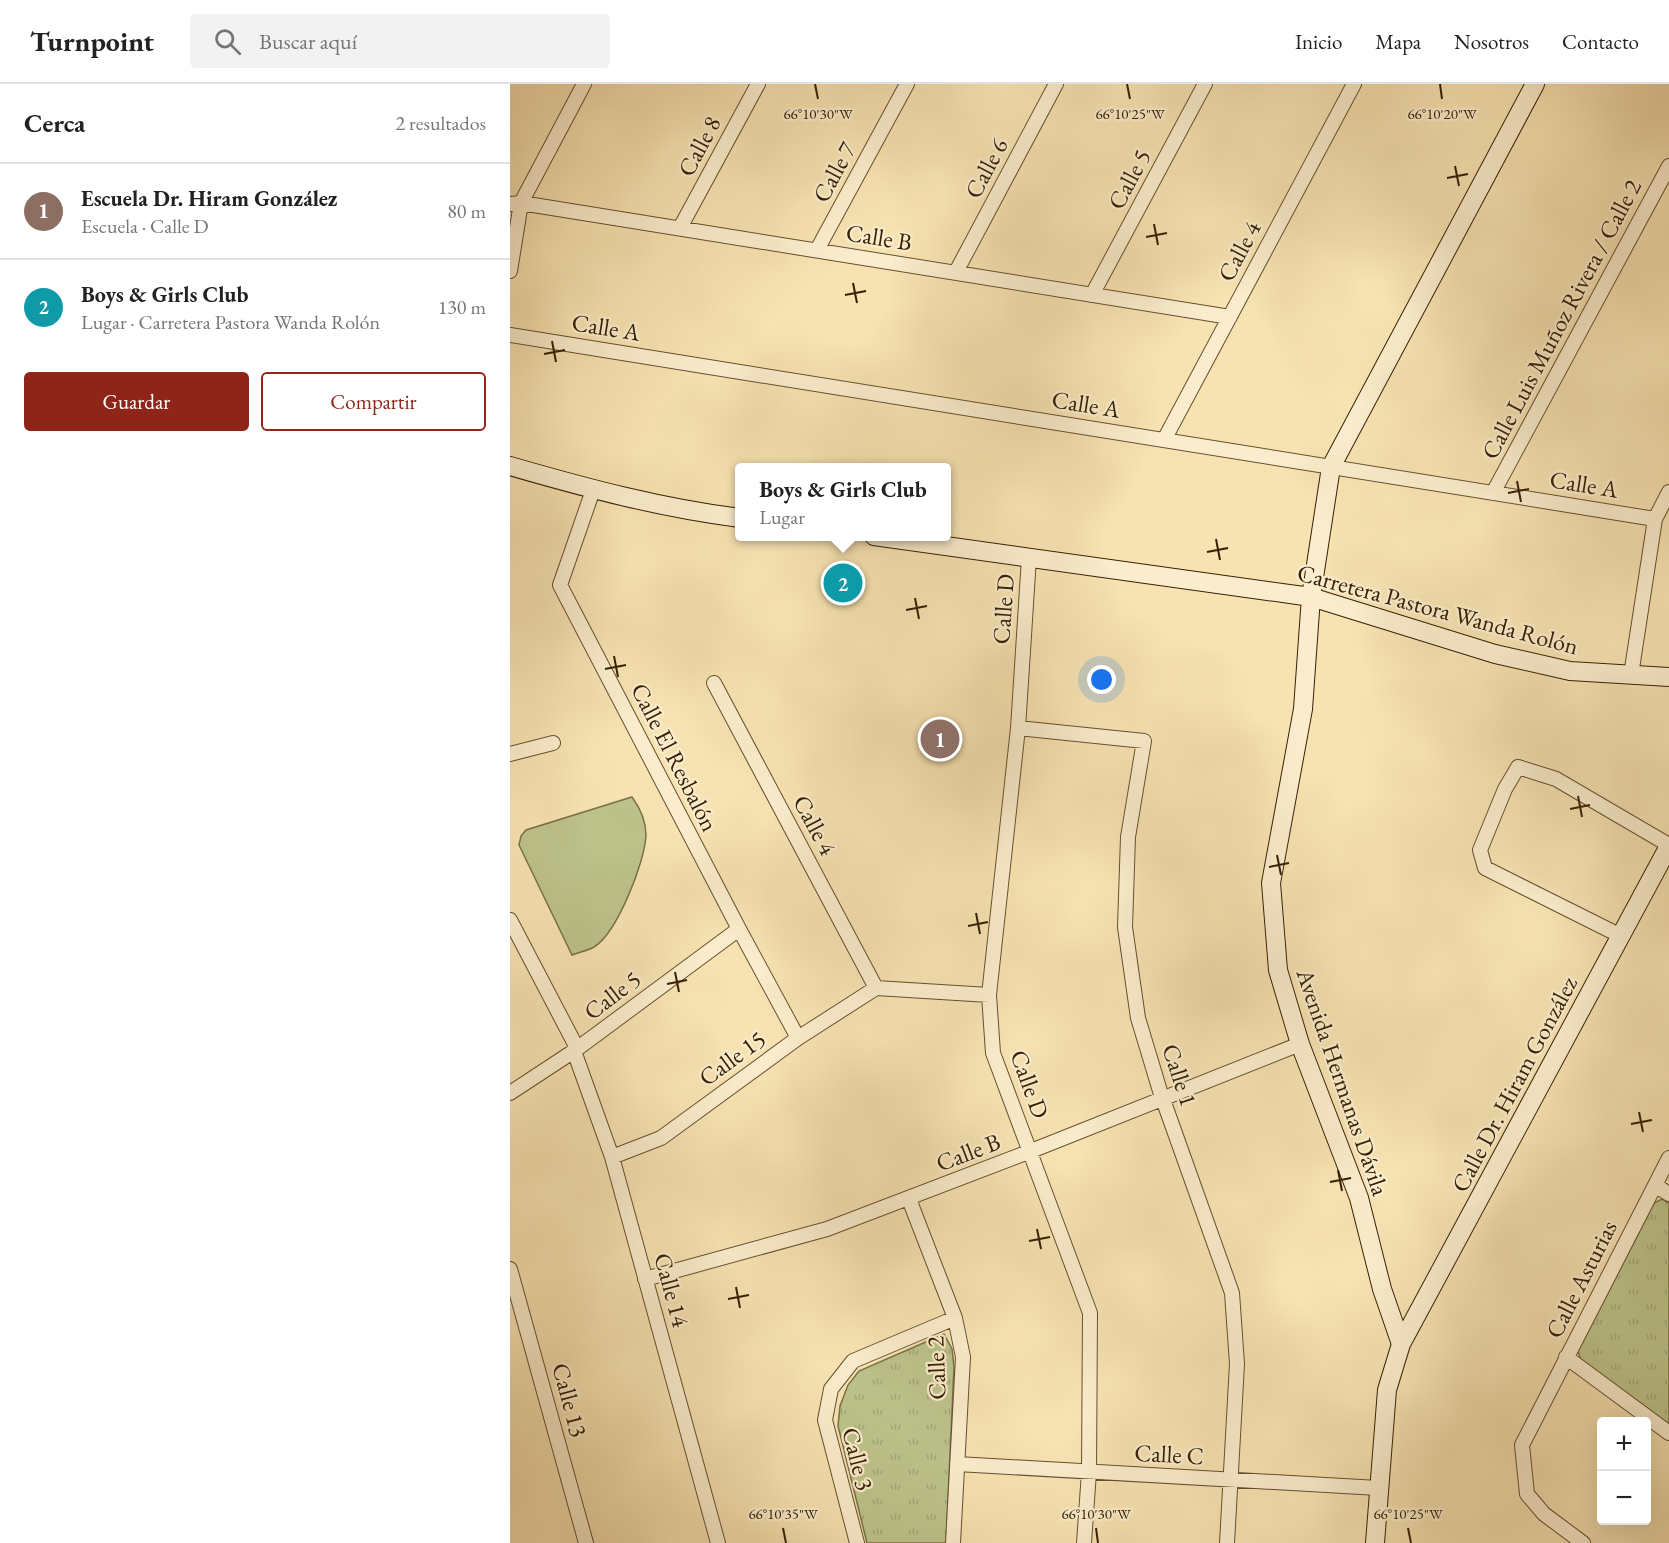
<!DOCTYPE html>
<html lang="es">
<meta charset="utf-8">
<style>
body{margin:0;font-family:"EB Garamond",serif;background:#f2f2f2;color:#222}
.controls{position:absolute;right:18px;bottom:18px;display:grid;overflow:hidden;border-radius:6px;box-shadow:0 6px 24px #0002}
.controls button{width:54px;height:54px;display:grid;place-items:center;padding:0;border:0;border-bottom:2px solid #e0e0e0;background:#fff;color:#222;font:30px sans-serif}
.you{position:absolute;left:592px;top:596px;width:21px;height:21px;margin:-15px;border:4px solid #fff;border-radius:50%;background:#1a73e8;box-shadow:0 0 0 9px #1a73e833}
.badge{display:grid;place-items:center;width:39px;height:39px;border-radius:50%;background:#8f2418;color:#fff;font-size:20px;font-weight:700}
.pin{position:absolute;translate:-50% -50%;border:3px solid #fff;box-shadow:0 2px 6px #0006}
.popup{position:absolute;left:225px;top:379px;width:216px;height:78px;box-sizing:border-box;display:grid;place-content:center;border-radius:6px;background:#fff;filter:drop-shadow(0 2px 4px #0005);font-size:20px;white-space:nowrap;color:#767676}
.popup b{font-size:22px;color:#222}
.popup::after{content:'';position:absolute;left:50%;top:100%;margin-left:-12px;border:12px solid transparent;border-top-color:#fff}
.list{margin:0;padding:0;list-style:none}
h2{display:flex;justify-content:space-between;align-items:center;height:78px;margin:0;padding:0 24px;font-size:26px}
h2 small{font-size:20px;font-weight:400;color:#767676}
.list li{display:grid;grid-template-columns:39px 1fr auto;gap:18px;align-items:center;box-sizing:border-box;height:96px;padding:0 24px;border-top:2px solid #e0e0e0}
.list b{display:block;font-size:22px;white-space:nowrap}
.list p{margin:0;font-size:20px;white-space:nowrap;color:#767676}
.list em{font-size:20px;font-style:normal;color:#767676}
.actions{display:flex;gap:12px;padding:18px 24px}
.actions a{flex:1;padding:14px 0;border:2px solid #8f2418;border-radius:6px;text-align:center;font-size:21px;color:#8f2418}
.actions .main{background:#8f2418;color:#fff}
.icon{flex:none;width:33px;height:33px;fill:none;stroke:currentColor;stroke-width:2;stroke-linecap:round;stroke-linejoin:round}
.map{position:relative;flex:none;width:1159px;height:1459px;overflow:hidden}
header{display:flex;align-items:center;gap:36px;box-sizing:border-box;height:84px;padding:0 30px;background:#fff;border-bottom:2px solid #e0e0e0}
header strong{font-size:28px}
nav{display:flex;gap:33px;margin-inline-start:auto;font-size:21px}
.search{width:420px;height:54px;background:#f2f2f2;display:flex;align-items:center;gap:15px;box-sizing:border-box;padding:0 21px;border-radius:6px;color:#767676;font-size:22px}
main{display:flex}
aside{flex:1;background:#fff}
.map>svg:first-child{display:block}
.grass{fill:#bdc38b;stroke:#7a7247;stroke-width:1.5}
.park{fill:url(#park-tufts);stroke:#7a7247;stroke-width:1.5}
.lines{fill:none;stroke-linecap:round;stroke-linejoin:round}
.street-casing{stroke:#66502e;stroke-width:16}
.secondary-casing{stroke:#362003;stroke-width:20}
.street{stroke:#faeccc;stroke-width:14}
.secondary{stroke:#faeccc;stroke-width:18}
.ticks{fill:none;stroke:#362003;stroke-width:2}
.labels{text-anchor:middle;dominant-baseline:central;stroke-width:4.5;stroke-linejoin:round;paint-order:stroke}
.street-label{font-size:24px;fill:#362003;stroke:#faeccc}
.ticks-label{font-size:15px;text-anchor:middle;fill:#362003;stroke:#faeccc;stroke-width:4.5;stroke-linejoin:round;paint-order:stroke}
</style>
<header>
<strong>Turnpoint</strong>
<div class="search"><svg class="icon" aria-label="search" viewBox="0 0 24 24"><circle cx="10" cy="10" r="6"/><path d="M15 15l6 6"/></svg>Buscar aquí</div>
<nav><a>Inicio</a><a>Mapa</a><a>Nosotros</a><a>Contacto</a></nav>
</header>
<main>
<aside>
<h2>Cerca<small>2 resultados</small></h2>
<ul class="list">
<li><span class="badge" style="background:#8d6e63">1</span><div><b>Escuela Dr. Hiram González</b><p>Escuela · Calle D</p></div><em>80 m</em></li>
<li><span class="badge" style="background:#0f9aa8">2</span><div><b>Boys &amp; Girls Club</b><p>Lugar · Carretera Pastora Wanda Rolón</p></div><em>130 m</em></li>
</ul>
<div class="actions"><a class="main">Guardar</a><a>Compartir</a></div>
</aside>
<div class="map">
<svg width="1159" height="1459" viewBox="0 0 1159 1459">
<defs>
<pattern id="park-tufts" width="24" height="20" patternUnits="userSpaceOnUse" patternTransform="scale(1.5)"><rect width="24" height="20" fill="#bdc38b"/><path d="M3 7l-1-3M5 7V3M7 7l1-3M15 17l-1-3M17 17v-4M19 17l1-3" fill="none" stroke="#a3a776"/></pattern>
</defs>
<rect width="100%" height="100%" fill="#f7e2b1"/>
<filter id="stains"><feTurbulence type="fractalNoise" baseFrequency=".00333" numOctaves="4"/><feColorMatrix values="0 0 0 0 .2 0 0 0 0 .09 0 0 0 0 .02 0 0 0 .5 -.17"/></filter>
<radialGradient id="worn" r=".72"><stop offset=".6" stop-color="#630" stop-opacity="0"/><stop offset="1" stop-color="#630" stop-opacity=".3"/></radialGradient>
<path class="grass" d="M122,713c8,11 14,24 14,38 -1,27 -29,98 -52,112 -7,4 -15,5 -22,8l-53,-110 2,-9 5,-6z"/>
<path class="park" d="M1152,1115l7,4v224l-88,-66 -3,-10 76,-148z
M434,1250l8,15 2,18 -8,176h-79l-29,-117 2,-20 8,-21 11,-14z"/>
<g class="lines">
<defs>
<path id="street" d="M0,120l11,-1 709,114
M170,144l78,-144
M307,166l90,-166
M0,187l11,-68 63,-119
M446,188l100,-188
M582,211l113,-211
M0,251l1145,184
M654,356l190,-356
M83,406l-33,95 179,344 59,109
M983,409l176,-327
M519,474l-11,170 -29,267 4,58 97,260 -1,159 -5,71
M1121,591l24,-156 14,-27
M204,599l162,305
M508,644l126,13 -16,96 -3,90 13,91 22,73 72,202 5,71 -10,179
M0,670l43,-11
M0,836l67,128
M1111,852l-136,-68 -5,-18 25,-61 13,-22 38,12 113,66
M366,904l113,7
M64,967l38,106 106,386
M0,1009l64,-42 165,-122
M102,1073l49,-19 137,-100 78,-50
M1145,1101l14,9
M399,1115l46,119 8,39 -10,186
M0,1185l76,274
M135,1195l182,-50 204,-78 269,-107
M1056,1273l103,76
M447,1380l421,24
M347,1459l-32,-123 6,-31 22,-28 102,-43
M1073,1459l-39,-29 -17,-20 -5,-49 147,-287"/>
<path id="secondary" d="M0,382c76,22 151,42 230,52
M364,452l437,61 184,57 75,17 99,6
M891,1260l-19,-55 -23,-91 -59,-154 -22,-74 -7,-87 32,-174 8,-112 20,-130 204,-383
M865,1459l12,-153 14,-46 268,-498"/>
</defs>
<use href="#street" class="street-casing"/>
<use href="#secondary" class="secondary-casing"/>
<use href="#street" class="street"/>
<use href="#secondary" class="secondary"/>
</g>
<path class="ticks" d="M305,0l3,15M617,0l3,15M930,0l2,15M945,82l4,20M937,94l21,-4M644,140l4,21M636,153l21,-4M343,199l4,20M335,211l21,-4M42,257l4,21M34,270l21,-4M1007,397l4,21M998,409l21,-4M706,455l4,21M697,468l21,-4M405,514l4,21M396,526l21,-4M104,572l4,21M95,585l21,-4M1068,712l4,21M1060,725l20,-4M767,771l4,20M759,783l20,-4M466,829l4,21M458,842l20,-4M165,888l4,20M157,900l20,-4M1129,1028l4,20M1121,1040l21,-4M828,1086l4,21M820,1098l21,-4M527,1145l4,20M519,1157l21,-4M226,1203l4,21M218,1215l21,-4M273,1444l3,15M586,1444l2,15M898,1444l3,15"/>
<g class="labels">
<g class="street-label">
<text transform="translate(189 62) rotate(-62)">Calle 8</text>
<text transform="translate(476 84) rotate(-62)">Calle 6</text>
<text transform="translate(324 88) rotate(-62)">Calle 7</text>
<text transform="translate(619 95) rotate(-62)">Calle 5</text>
<text transform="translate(369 153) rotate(9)">Calle B</text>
<text transform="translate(729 167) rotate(-62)">Calle 4</text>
<text transform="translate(1051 235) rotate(-62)">Calle Luis Muñoz Rivera / Calle 2</text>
<text transform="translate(96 243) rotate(9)">Calle A</text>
<text transform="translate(576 320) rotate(9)">Calle A</text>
<text transform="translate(1074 400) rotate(9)">Calle A</text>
<text transform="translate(493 525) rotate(-86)">Calle D</text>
<text transform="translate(928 525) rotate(15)">Carretera Pastora Wanda Rolón</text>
<text transform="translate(165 673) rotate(63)">Calle El Resbalón</text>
<text transform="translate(305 741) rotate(62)">Calle 4</text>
<text transform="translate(102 911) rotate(-37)">Calle 5</text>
<text transform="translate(222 974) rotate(-36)">Calle 15</text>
<text transform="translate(670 991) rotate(72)">Calle 1</text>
<text transform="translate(833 998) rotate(71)">Avenida Hermanas Dávila</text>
<text transform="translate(520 1000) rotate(70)">Calle D</text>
<text transform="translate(1004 1000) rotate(-62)">Calle Dr. Hiram González</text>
<text transform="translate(458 1068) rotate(-21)">Calle B</text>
<text transform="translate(1071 1195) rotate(-63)">Calle Asturias</text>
<text transform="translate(162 1206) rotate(75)">Calle 14</text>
<text transform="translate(426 1284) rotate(-92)">Calle 2</text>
<text transform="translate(60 1316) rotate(75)">Calle 13</text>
<text transform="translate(659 1370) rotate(3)">Calle C</text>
<text transform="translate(348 1375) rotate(76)">Calle 3</text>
</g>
</g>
<g class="ticks-label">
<text x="308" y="35">66°10'30"W</text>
<text x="620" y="35">66°10'25"W</text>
<text x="932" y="35">66°10'20"W</text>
<text x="273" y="1435">66°10'35"W</text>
<text x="586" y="1435">66°10'30"W</text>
<text x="898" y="1435">66°10'25"W</text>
</g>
<rect width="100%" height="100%" filter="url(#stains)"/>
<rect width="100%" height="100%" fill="url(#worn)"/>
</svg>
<div class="controls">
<button>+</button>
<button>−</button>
</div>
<div class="you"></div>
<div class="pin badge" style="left:430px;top:655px;background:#8d6e63">1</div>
<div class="pin badge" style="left:333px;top:499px;background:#0f9aa8">2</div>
<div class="popup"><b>Boys &amp; Girls Club</b>Lugar</div>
</div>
</main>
